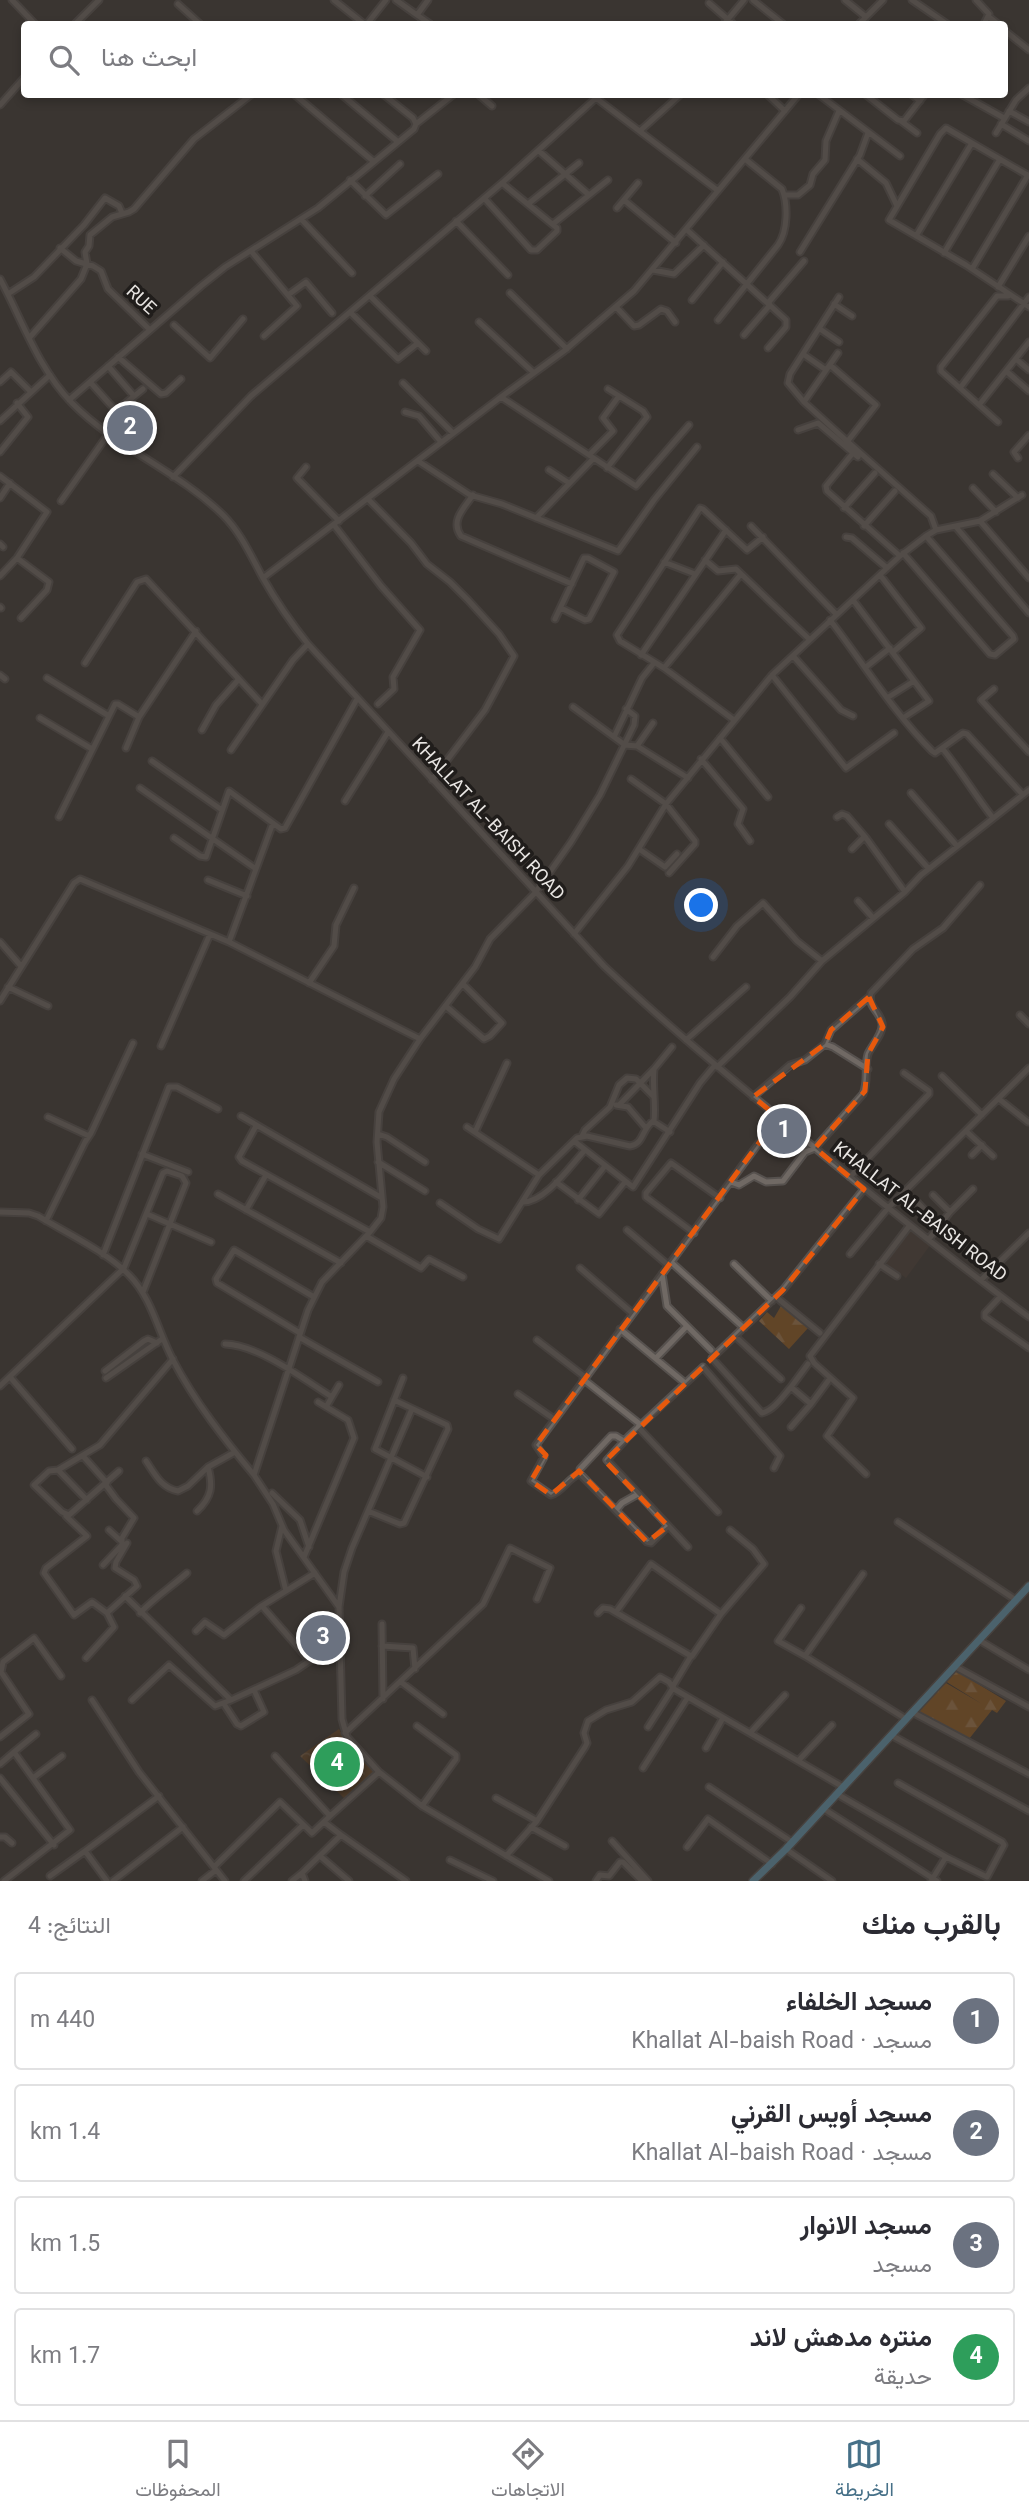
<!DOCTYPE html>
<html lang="ar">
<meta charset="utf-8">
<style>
body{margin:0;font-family:Georgia,Vazirmatn,serif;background:#f7f7f7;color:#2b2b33;direction:rtl}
.you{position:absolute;left:702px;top:906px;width:24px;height:24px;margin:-18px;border:5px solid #fff;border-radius:50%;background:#1a73e8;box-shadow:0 0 0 10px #1a73e833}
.badge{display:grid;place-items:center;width:46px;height:46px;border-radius:50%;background:#467088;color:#fff;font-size:23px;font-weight:700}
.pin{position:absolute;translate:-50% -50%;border:4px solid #fff;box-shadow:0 2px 7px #0006}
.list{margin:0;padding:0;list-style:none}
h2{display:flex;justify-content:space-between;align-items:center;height:91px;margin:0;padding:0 28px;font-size:30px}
h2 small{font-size:23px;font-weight:400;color:#7c7c81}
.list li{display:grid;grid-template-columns:46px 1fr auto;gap:21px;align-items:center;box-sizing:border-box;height:98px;margin:0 14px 14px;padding:0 14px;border:2px solid #e1e1e2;border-radius:7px}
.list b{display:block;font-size:26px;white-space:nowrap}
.list p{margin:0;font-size:23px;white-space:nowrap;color:#7c7c81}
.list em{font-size:23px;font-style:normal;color:#7c7c81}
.icon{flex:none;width:38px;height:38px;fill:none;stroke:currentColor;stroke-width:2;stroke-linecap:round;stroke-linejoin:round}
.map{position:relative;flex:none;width:1029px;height:1881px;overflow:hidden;direction:ltr}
.search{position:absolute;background:#fff;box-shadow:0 4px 10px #0003;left:21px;right:21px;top:21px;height:77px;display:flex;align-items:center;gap:18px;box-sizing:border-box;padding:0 24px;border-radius:7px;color:#7c7c81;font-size:26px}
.sheet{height:539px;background:#fff}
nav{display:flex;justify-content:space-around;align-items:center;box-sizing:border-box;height:98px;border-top:2px solid #e1e1e2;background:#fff;font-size:19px;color:#7c7c81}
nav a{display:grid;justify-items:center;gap:4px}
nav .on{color:#467088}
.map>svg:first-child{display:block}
.built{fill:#483d35}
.forest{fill:url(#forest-firs)}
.park{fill:url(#park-crowns)}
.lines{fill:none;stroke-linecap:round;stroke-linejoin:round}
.minor-casing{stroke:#56514e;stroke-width:9}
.major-casing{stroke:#56514e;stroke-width:10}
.minor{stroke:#706964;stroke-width:5}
.major{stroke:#5f99b3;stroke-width:7}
.marked{fill:none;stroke:#e8590c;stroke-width:5;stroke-dasharray:14 9;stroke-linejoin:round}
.labels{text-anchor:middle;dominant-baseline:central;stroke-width:7;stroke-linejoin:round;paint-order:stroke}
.street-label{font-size:18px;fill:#e9e6e3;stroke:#201d1b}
</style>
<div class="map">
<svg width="1029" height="1881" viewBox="0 0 1029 1881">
<defs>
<pattern id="forest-firs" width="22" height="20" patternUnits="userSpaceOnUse" patternTransform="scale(1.75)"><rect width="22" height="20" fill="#91591c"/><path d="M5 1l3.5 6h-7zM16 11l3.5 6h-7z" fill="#a67948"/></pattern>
<pattern id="park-crowns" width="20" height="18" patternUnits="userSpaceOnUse" patternTransform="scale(1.75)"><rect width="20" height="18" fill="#644322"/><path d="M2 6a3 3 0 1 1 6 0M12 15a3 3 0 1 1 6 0" fill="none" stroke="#7a5e42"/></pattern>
</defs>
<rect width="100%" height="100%" fill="#3b3531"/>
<path class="built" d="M910,1228l21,16 -25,34 -22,-16z"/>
<path class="forest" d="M781,1306l27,22 -19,21 -30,-28 8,-9 7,6z
M955,1670l51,31 -9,12 -5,-3 -23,29 -51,-27 28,-29 36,21 -37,-23z"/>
<path class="park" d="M339,1729l6,11 29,32 -29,27 -45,-43z"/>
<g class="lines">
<defs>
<path id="minor" d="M12,0l23,24
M334,0l30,24
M396,0l21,15 11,-15
M753,0l30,24
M845,0l21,17
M912,0l35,24
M976,0l13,14 -5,10
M709,3l24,21
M178,4l22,20
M417,15l13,9
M989,17l9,7
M75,24l24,-24
M367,24l19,-24
M724,24l20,-24
M859,24l24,-24
M1004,30l25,20
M294,94l79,67
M341,94l56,47
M478,94l14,12
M767,94l18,17
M818,94l82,62
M865,94l33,26 6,1 21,-27
M911,94l9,7
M961,94l43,24
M0,105l24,-27
M1009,111l20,11
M901,121l16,12
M416,124l38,-30
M1001,124l28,17
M641,130l40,-36
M996,133l20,-33 13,-12
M539,151l50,44
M857,159l29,24 11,23
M1029,176l-83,-48 -6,6 -51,86 77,45 63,42
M350,180l36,35 52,-41
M784,195h14l12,-10 3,-11 12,-14 1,-19 13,-30
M365,196l35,-32
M484,198l47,52h6l20,-19v-3l-55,-45
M624,200l52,43
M528,204l51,-41
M617,208l21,-25
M301,219l51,54
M456,221l52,54
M553,224l55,-44
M687,230l99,90v7l-18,21
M916,236l56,-93
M60,248l16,13 17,5 8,5 7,18 41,40
M251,251l46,55 -33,30
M800,252l60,-97 8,-22
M944,253l56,-94
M972,269l56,-94
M653,270l21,4 30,-29
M0,279c22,41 39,91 72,124 44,45 106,68 151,112 18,18 28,41 40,63 13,23 28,45 45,66l296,322c56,53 115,102 174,151 82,69 165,136 251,200
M998,287l31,-51
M510,293l57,56
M8,294l26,-17 50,-52 21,-27 14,8 3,7
M288,295l18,-13 26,31
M370,296l56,55
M839,297l-49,77 -2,9 16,19 34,31 93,83 5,14
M692,300l31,-38
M768,303l36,-42
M834,304l18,12
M616,307l18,19 5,-1 22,-16 6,2 8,11
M351,313l47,46 20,-16
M718,320l60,-75c10,-14 10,-41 4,-56l-37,-30
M479,322l55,51
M174,325l36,33 33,-39
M820,329l19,13
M744,335l26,-30
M30,337l51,-58 6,-15 -2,-12 4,-6 1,-11 22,-18 17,-5 5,-3 60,-70 58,-45
M803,354l23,16
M118,357l43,37 5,-1 15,-14
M1016,359l13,11
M830,365l46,40 -29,37
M108,366l26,30
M1006,371l23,20
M0,382l11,-10 19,19
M90,382l26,29 27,-22
M403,383l50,50
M960,388l69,-91
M501,397l135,89 53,-61
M69,400l132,-114 24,-19 93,-59 96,-79 2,-5 -3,-6 -30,-24
M804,402l34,-49
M979,405l50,-63
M405,412l14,4 22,26
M0,421l50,-46
M998,422l-57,-51v-4l56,-71h11
M798,430l20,-7 40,34
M0,452l28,-35 -11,-14
M853,453l-27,33 1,5 73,65
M589,455l24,-24 -10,-13 16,-22
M1018,458l-4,-6 15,-17
M418,461l52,34 32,9 116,47 36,-51 43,-53
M306,467l-9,11 42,43
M607,468l40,-51 -4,-6 -35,-22
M549,470l20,13
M993,474l25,24
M0,476l47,36 -30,46 -17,18
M173,477l78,-81 251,-213 94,-85 121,92
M973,488l23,24
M473,495c-9,13 -23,26 -12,41l111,48
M0,498l10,-15
M368,499l43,44 16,21 23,18 18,18 31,34 15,22 -29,54 -53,70
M61,501l48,-68
M844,508l31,-35
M536,518l57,-59
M980,521l49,57
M334,525l47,61 39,44 -27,47 1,12 -16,15
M751,526l85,88
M864,526l31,-35
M956,527l73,86
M846,537l6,1 35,30
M0,544l3,3
M903,553l87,101 5,1 19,-16 -1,-3 -87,-100
M17,558l32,24 -2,8 -26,28
M705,560l13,11 18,-2 73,70
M664,562l31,12
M880,575l41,53 -28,24
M263,578l238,-181 63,-46 70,-60 165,-197
M853,600l61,81 -27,17
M0,607l1,1
M555,619c9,-19 18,-38 27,-57l2,-4h4l26,14 -25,47 -4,1 -24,-12
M830,620c34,44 63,92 102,131l3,2 28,-20 4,1 56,61
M641,655l85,-125
M794,657l47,53 12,6
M85,663l52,-81 9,-3 116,125
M866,667l24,-19
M664,668l77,-94
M0,675l5,4
M772,675l74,93 48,-35
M47,678l62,38
M994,689l-13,11 48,52
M573,707l52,38 12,1 51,32
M40,718l52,31
M903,718l26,-17 -15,-20
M734,720l-70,-52 -44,-27 -3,-6 83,-127 3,1 44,41 16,-13
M202,730l14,-25 23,-26
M614,737l28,-59 12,-15
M720,738l48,59
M637,746l16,-23
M126,748l13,-31 57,-86
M942,748c19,23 33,47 51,70
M231,750l62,-90 15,-16
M701,759l42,50 -5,15 12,17
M152,761l70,49
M631,779l35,25 29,37v3l-26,29
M140,788l116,81
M911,793l46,53
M345,801l43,-69
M59,817l56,-113h3l21,13
M837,817l5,-3 5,2 19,22
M889,824l40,45
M174,838l26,18 6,1 23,-66 52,38 4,-1 72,-129
M639,849l26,18 12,-13
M852,849l11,-11h3l39,54
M208,880l39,16
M858,901l15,17
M574,934l54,-68 38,-62 106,-129 128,-119 26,-20 10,-6 44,-9 42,-26
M0,942l21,24
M229,942l44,-119
M713,957l24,-31 26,-23 34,38 25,20
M309,983l25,-37 2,-21 18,-37
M8,987l40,19
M0,1001l74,-118 6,-4 149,63 191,97
M447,1007l37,32 6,-3 12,-13 -39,-39
M1020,1015l9,9
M686,1040l60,-53
M825,1044l6,-14 38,-33
M161,1046l49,-112
M717,1067l73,-70 32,-36 83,-69 16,-17 108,-85
M654,1069l18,-22
M942,1076l40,39
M753,1097l37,-32 15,-5 20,-16 8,3 35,22
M999,1099l29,23
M616,1105l12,2 17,20
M619,1105l35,-36c-2,18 2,35 0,52
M241,1116l141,82
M48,1117l41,19
M256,1126l-17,31 3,4 128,71
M467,1127l72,48
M966,1131l27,25
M475,1132l32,-69
M378,1134l9,3 38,25
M582,1136l3,-6 25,-23 9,-22 8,-7 9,1 18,18
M574,1141l59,46 67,-104 15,-18
M142,1154l46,18
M972,1155l10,-10
M378,1162l47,29
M850,1177l79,-83v-3l-25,-18
M556,1182l43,32 26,-32
M731,1182l8,3 15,-9 12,6 17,-1 22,-29 10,-4 48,-54c6,-13 1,-27 5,-40 4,-9 16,-21 14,-31 -2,-12 -15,-16 -11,-30l42,-44 30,-21 37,-43
M218,1194l123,69
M933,1195l17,17
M578,1200l27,-34
M916,1201l23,24
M522,1202c23,1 48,-36 63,-52
M440,1203l38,26 21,10 40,-64 38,-37 10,-2 43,10c14,-2 11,-16 23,-25l17,11
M246,1210l20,-35
M0,1212l29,1 9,3c27,16 70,37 91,59 23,23 29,57 44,85 22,42 51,79 81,115
M147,1214l64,28
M46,1221l39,-79 6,-9 42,-90
M627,1230l41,35
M694,1233l-48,-36v-4l25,-30 49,35
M366,1236l55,32 8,-9 34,18
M929,1239l21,-27 23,-23
M850,1254l38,-46 141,-140
M103,1255l66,-168h8l41,22
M671,1262l73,66
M734,1264l38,37
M879,1264l18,12
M580,1268l51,44
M662,1274l5,32 44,44
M981,1280l48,-47
M1001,1296l-16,17v4l44,31
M776,1297l44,36
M620,1329l65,54
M300,1333l-83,-50 -1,-4 18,-29 80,47
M735,1336l46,43
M299,1337l79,45
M537,1340l48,37
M225,1344c34,1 78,35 107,53
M656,1358l31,-32
M105,1371l39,-30 4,-2 9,4
M10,1377l62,72
M106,1378l56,-39
M403,1378l-28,71 52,28
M583,1379l58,46
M0,1386l124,-118 39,-95 4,-2 15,5 4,7 -43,109
M791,1387l17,-23
M518,1394l36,25
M811,1404l17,-23
M326,1407l13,-22
M412,1409l-60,139 -8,24 -5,35 3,112 5,18 32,35 43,34 127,75
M638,1427l80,85
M791,1427l20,-23 -20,-17c-8,9 -17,23 -29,26l-50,-55 71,-68 81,-101
M83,1456l24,27
M146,1461c9,13 15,27 32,30l10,-5 20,-19 27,-15
M580,1469l31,-33h5l8,5
M58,1470l29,30
M119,1471l-50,44 -7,-3 -28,-27 15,-14 9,-1 42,-25 73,-86
M866,1474l-39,-38 26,-38 -39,-35 -4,-7 100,-131
M105,1484l11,15 18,19 -12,20v13
M272,1493l28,27 9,27
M616,1510l6,-7 16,-9
M197,1511c15,-14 16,-25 11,-44
M368,1511l32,13 4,-1 44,-94 -1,-4 -53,-25
M66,1516l21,20 -41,32 -2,5 30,42 18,-13 15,11 7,14 -28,31
M898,1522l118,78
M282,1526l-6,25 10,40
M668,1526l-17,17 -4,-1 -67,-68c-12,3 -17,18 -29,21l-20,-14 13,-24 -8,-12 242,-328
M109,1530l12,11
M688,1547l-81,-87 22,-24 74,-69 77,89 -6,12
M304,1557l50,-119 -6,-18 -30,-18
M103,1565l18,-19
M863,1574l-58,82 101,63
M125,1596l106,104 65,-30 44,-30
M262,1606l48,55
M339,1607l-55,-77 -11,-26 -19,-29 54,-165 14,-28 48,-50 11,-14 2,-11 -6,-65 2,-30 15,-33 26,-40 55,-72 15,-28 45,-46 36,-51 29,-47 34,-70 1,-9 -9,-7
M801,1608l-23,33 27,15
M616,1612l35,-48 70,50
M107,1613l30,-27 -3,-6 -19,-12 1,-6 11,-19
M140,1613c15,-16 31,-26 47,-40
M598,1613l5,-5 7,1 81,47 -18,30 1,3 169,98
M382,1624l1,75
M196,1631l9,-9 19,13 36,-28 55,-34
M979,1640l50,30
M382,1646l31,2 2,21
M692,1656l29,-42 43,-50 -11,-15 -23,-19
M954,1666l75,41
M401,1682l42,32
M92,1700l47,72 86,109
M132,1700l37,-35 46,41 16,-6
M224,1704l13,20 4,2 23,-14 -10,-22
M912,1712l117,62
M417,1726l39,29v4l-34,47
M345,1733l138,-129 27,-56 40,20 -13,31
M750,1733l35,-38
M891,1735l138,76
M0,1737l29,-23 -28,-42 2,-10 31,-24 27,38
M706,1748l17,-30
M275,1756l55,60 49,-44
M798,1761l34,-36
M0,1764l14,-12
M643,1768l45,-71
M0,1778l54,67
M33,1778l29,-22
M709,1787l83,55
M837,1794l109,63 41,20 17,-32 -2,-3 -104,-59
M496,1798l41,23
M824,1809l113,72
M324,1822l17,13
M531,1827l34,19
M0,1837h5l7,6
M612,1841l36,40
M687,1847l21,-28 64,45
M786,1849l46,32
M320,1856l29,25
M506,1856l31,-35 48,-74 2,-4 -3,-10 4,-12 18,-11 26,-8 28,-25 9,5 4,6 -25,39
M450,1860l43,21
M214,1867l66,-65 32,31 18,-17
M50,1876l35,-25
M4,1881l66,-51 -56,-78 22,-18
M107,1881l-22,-30 74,-55
M113,1881l70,-54
M202,1881l14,-11
M244,1881l59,-56
M292,1881l10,-8
M305,1881l-3,-8 39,-38 65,46
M596,1881l4,-6 9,1 11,-14h3l19,19
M931,1881l15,-24"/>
<path id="major" d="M753,1881l33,-32 243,-263"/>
</defs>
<use href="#minor" class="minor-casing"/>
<use href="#major" class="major-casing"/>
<use href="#minor" class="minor"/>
<use href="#major" class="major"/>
</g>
<path d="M0 0H1029V1881H0ZM869,997l14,30 -15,27 -3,37 -50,57 49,41 -81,101 -178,171 63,65 -21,16 -68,-71 -28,24 -20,-14 15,-26 -10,-10 242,-328 -25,-20 72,-53 6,-14z" fill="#3b3531" fill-opacity=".55" fill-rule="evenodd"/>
<path class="marked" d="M869,997l14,30 -15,27 -3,37 -50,57 49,41 -81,101 -178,171 63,65 -21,16 -68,-71 -28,24 -20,-14 15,-26 -10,-10 242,-328 -25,-20 72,-53 6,-14z"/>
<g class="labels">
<g class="street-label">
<text transform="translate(140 301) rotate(43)">RUE</text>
<text transform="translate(487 820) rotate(47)">KHALLAT AL-BAISH ROAD</text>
<text transform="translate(919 1213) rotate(38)">KHALLAT AL-BAISH ROAD</text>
</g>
</g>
</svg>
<div class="you"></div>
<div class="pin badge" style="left:784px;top:1131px;background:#6b7280">1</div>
<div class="pin badge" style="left:130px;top:428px;background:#6b7280">2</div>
<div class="pin badge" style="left:323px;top:1638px;background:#6b7280">3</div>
<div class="pin badge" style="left:337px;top:1764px;background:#2e9e5b">4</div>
<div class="search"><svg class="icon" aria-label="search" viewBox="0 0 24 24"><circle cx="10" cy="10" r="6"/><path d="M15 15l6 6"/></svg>ابحث هنا</div>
</div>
<section class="sheet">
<h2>بالقرب منك<small>النتائج: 4</small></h2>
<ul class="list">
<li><span class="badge" style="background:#6b7280">1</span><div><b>مسجد الخلفاء</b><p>مسجد · Khallat Al-baish Road</p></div><em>440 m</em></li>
<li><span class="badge" style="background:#6b7280">2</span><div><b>مسجد أويس القرني</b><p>مسجد · Khallat Al-baish Road</p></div><em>1.4 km</em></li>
<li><span class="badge" style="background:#6b7280">3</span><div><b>مسجد الانوار</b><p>مسجد</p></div><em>1.5 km</em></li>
<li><span class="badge" style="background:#2e9e5b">4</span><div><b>منتره مدهش لاند</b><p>حديقة</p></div><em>1.7 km</em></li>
</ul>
</section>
<nav>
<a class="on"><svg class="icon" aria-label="map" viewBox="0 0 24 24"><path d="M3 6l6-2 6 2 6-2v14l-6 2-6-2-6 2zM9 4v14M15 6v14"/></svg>الخريطة</a>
<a><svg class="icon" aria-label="directions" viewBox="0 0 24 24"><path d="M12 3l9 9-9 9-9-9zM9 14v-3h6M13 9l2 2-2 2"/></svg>الاتجاهات</a>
<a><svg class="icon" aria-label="saved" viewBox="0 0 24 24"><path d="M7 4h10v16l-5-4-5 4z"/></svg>المحفوظات</a>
</nav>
